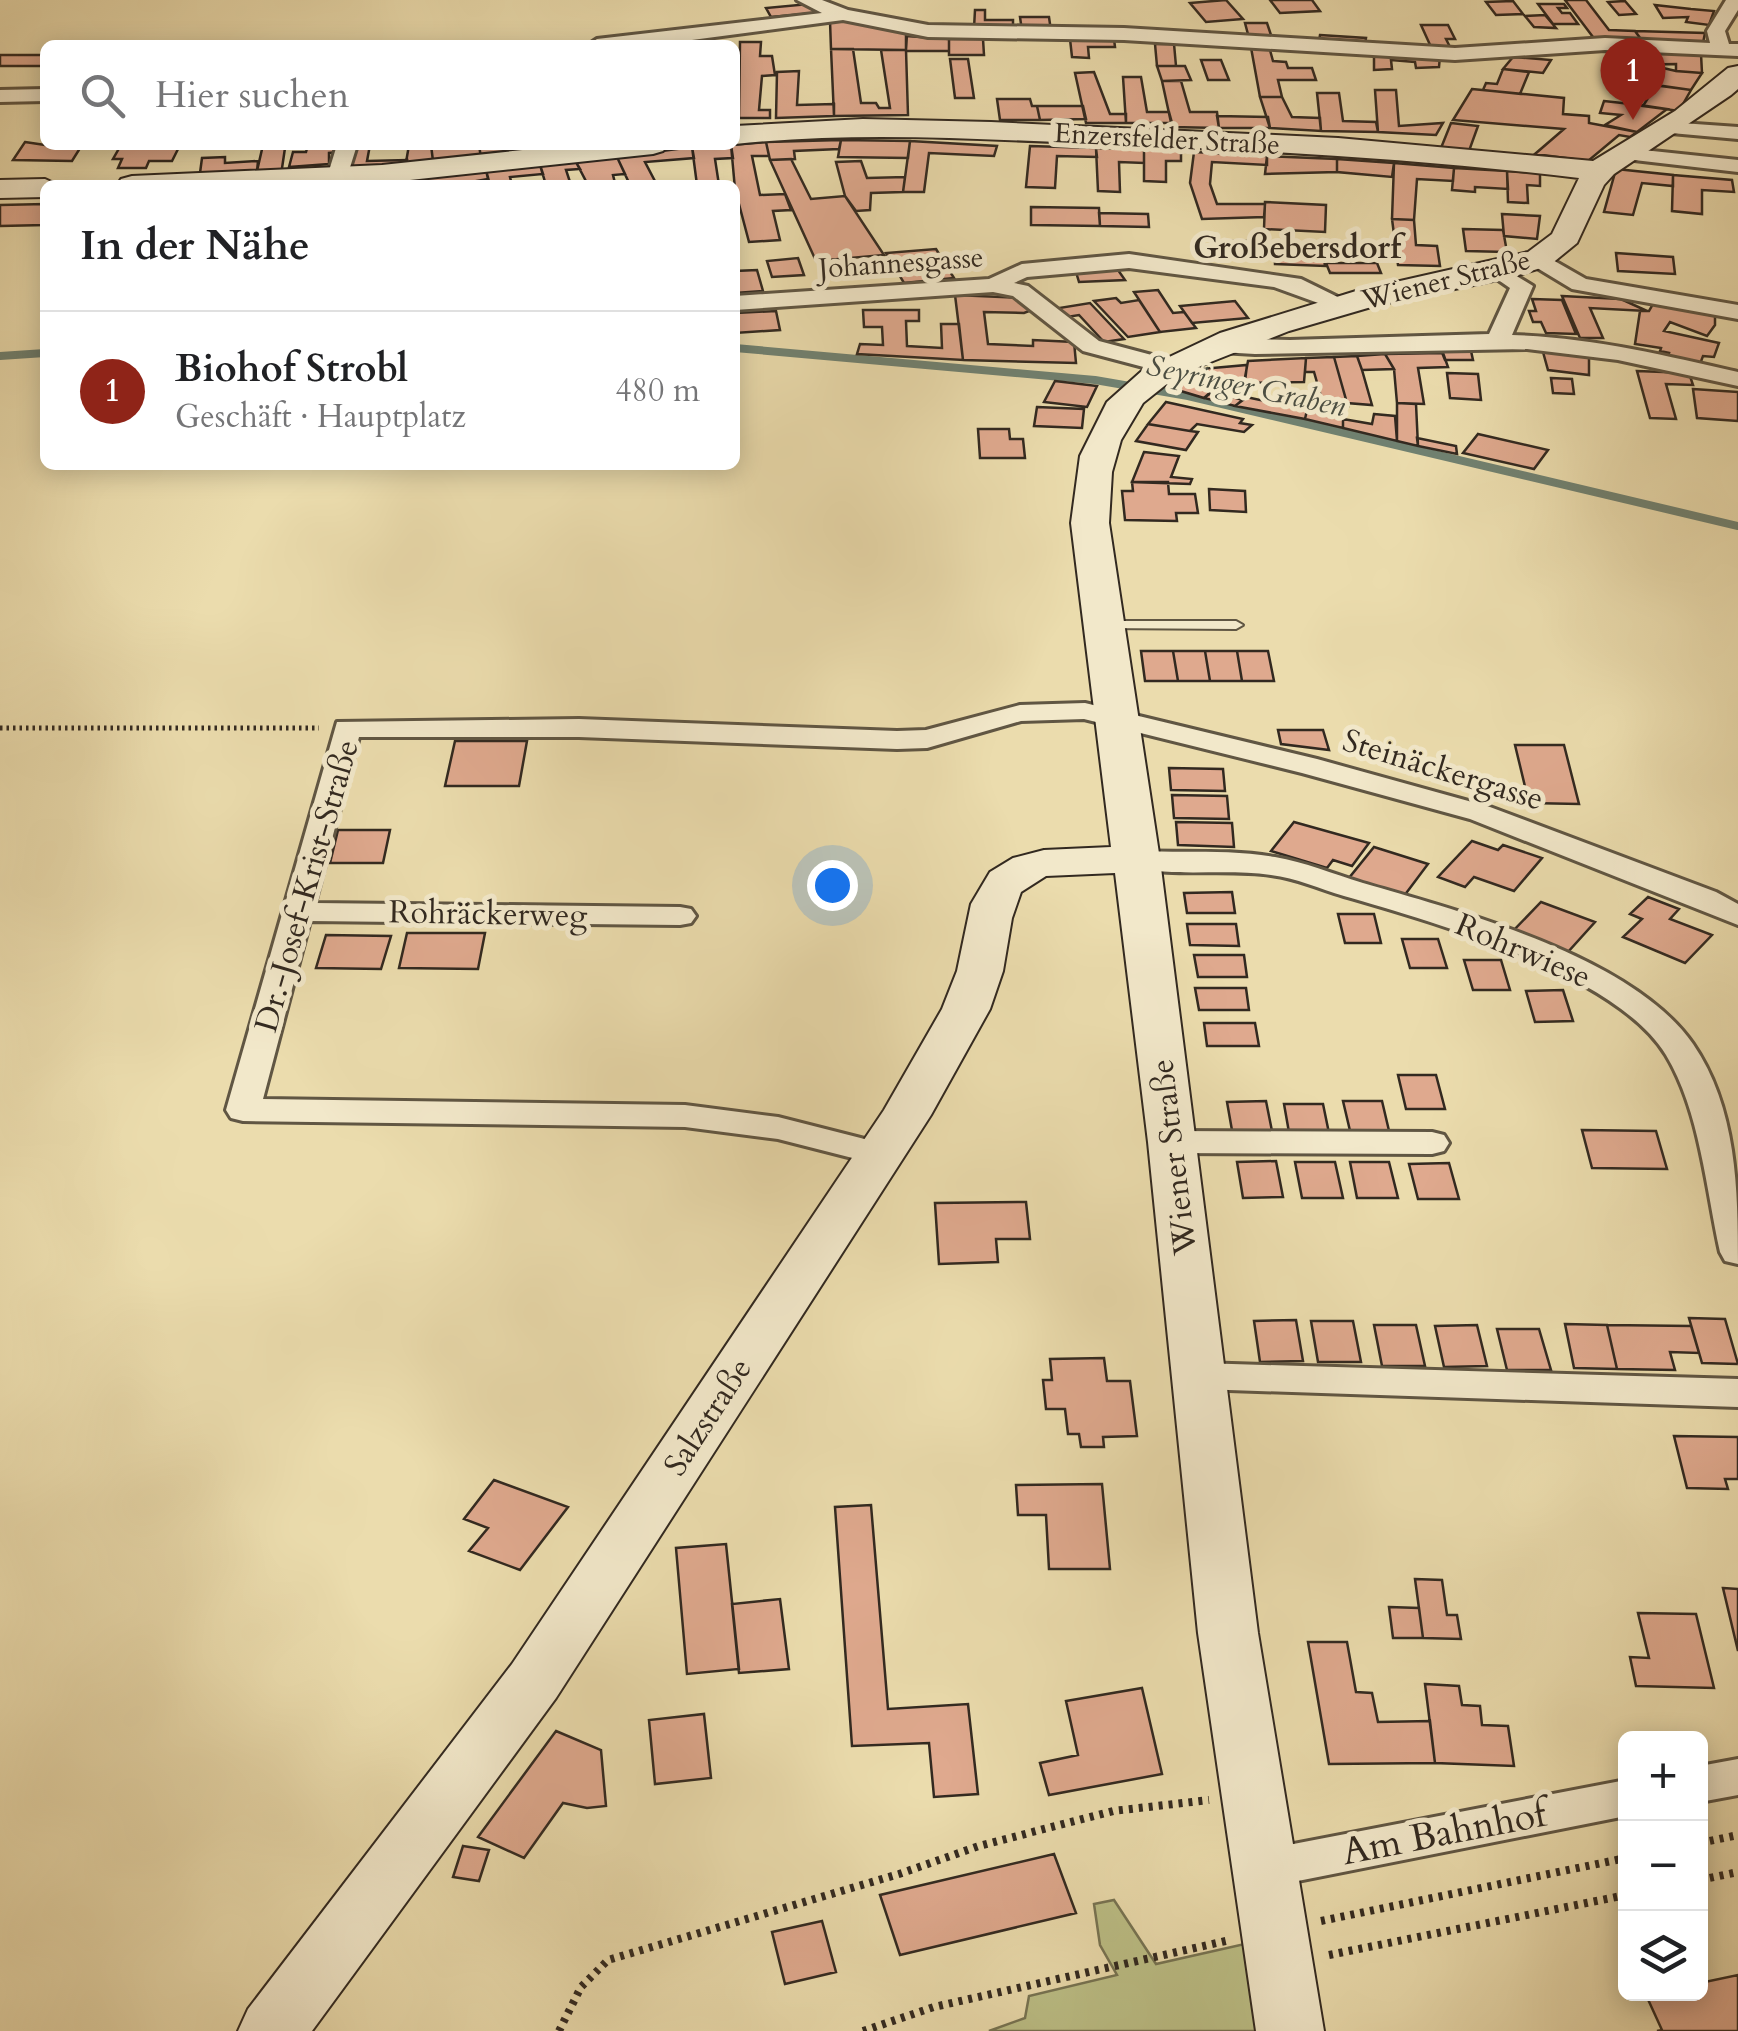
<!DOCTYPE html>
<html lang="de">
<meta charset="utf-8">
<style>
body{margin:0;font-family:Cardo,serif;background:#f6f6f6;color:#202124}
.controls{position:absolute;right:30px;bottom:30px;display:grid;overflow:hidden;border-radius:15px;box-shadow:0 5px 25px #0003}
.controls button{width:90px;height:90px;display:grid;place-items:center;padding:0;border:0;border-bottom:2px solid #e0e0e0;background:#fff;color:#202124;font:50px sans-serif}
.you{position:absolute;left:832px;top:885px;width:35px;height:35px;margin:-25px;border:8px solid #fff;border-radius:50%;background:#1a73e8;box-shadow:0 0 0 15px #1a73e833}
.badge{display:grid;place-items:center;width:65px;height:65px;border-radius:50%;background:#8f2418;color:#fff;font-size:32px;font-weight:700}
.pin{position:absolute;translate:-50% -82px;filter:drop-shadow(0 2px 5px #0008)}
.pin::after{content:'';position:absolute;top:52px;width:35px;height:30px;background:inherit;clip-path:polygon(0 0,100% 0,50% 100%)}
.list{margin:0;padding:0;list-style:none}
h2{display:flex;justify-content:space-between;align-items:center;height:130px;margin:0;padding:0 40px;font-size:42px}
h2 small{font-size:32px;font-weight:400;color:#757577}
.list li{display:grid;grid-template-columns:65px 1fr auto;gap:30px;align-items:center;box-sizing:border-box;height:160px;padding:0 40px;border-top:2px solid #e0e0e0}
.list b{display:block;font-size:38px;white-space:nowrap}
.list p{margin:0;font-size:32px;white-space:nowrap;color:#757577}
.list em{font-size:32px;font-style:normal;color:#757577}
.icon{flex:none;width:55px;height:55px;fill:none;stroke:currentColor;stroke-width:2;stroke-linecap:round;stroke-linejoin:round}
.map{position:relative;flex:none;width:1738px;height:2031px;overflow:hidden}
.search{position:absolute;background:#fff;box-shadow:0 5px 25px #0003;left:40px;top:40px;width:700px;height:110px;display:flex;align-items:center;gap:25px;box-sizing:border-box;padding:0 35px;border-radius:15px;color:#757577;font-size:38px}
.panel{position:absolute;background:#fff;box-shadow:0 5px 25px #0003;left:40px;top:180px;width:700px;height:290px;border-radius:15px}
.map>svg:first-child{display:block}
.green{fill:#bcbf86;stroke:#777453;stroke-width:2.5}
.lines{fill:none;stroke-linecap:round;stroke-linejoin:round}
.stream{stroke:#708171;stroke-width:8}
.building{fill:#dfa98e;stroke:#322920;stroke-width:2.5}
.lane-casing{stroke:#605643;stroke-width:4}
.street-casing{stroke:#605643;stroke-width:6}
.secondary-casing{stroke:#322920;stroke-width:4}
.path-far1{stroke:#322920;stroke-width:5;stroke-dasharray:2.5 4;stroke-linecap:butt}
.path{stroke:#322920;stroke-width:8;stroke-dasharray:4 6;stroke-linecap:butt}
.lane{fill:#f2e8ca;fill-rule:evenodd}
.street{fill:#f2e8ca;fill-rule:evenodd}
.secondary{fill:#f2e8ca;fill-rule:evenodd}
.labels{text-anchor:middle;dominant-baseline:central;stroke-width:10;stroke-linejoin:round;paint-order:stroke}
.far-street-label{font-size:28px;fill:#322920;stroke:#f2e8ca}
.far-water-label{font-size:30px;font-style:italic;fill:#4c4e42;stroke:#f2e8ca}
.far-quarter-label{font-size:32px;font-weight:bold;fill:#322920;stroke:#f2e8ca}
.street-label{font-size:32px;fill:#322920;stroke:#f2e8ca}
.near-street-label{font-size:38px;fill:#322920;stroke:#f2e8ca}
</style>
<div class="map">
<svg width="1738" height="2031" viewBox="0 0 1738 2031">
<rect width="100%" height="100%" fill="#ebdcad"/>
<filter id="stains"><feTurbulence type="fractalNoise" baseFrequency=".002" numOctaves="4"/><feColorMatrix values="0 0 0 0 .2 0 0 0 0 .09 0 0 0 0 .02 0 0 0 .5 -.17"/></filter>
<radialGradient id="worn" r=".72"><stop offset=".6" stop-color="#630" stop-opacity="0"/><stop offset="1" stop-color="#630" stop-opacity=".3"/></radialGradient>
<path class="green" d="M1114,1900l42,64 102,-23 10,90h-279l36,-13 4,-22 88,-21 -17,-30 -6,-41z"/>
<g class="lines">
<path class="stream" d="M735,348l360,32 93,16 550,130
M0,356l45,-3"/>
</g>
<path class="building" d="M1226,0l17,19 -37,3 -16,-19z
M1270,0h42l8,11 -40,2z
M1565,0h21l23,30 26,1 8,11 -47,-1z
M1513,1l10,13 -27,1 -10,-13z
M1625,1l11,13 -17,1 -11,-13z
M809,4l6,9 -44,4 -5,-9z
M1538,4h26l3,4h-9l4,5h8l8,11h-25z
M1655,5l36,4 23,2 -5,14 -23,-3 2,-5 -25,1z
M975,10h10v10h28v8h-39z
M1545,15l11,13 -22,-1 -9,-11z
M1020,17h29l2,14h-29z
M830,21h22l55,13 -1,16 -75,-1z
M1245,23h22l5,15h-23z
M1421,25h27l7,14h-9l4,8h-19z
M1635,31l70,2 -2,10 -60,-1z
M1320,35l46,3 -1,6 -46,-3z
M906,36l43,3v12h-43z
M949,39h34l1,16h-35z
M1070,39h44l1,8h-27l1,11 -17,-1z
M740,42h21l-1,14h12l3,19 -13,1 -3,34h11v8h-31z
M1250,42l18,1 5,18 13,1 2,6h24l4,12h-38l4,17h-22z
M1155,44h19l2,22h-19z
M1626,48l75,6 1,19 -26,-2v-7l-50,1z
M831,49h22l8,54h15l3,5h11l-9,-58h25l2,65 -74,1z
M1374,51l66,5 -1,11 -23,1 -1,-6 -24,-2 1,9 -18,1z
M0,55h45v7l-3,4h-42z
M1513,57l38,3 -8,13 -40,-4z
M950,59h18l6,39h-19z
M1201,60h20l8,20h-21z
M1157,66h28l6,14 -29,1z
M1663,68l13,3 26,2 -11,17 -31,-4z
M1503,69l26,3 -9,22 -37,-4 3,-7 11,1z
M799,71l-2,34 37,-1v12l-58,2 1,-46z
M1094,72l16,42h16v9h-40l-11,-50z
M1123,77h18l6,35h22l3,11h-46z
M1162,81h19l9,31h27l2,16 -47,-1z
M1656,85l35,5 -12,21 -36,-5z
M1472,89l92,9 -1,16 26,2v7l48,9 -7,5 -11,-2 -31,26 -53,-7 29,-25 -111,-9z
M1375,90h21l3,36 44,-3 -7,12 -58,-3z
M1317,93h22l4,28 33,1 2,10 -57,-1z
M1260,97h22l10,20 28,1 1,13 -51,-3z
M997,99h33l2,7h5l3,14h-40z
M1604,101l36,4 27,4 -30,23 -32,-7 16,-10 -21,-2z
M1037,106h46l3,13 -46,1z
M1217,116l51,1 2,11h-51z
M1451,123l27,3 -9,25 -28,-3z
M841,140l69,1 -2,17 -70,-1z
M841,140l-2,9 -45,2 1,8 -25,1 -4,-18z
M910,141l87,5 -3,10 -65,-3 -5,39h-21z
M25,142l20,3h37l-10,16 -59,-1z
M766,142l3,14h-17l8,39 25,-1 6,16 -18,1 7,29 -31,2 -14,-53 -4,-44z
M121,145h59l-8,16h-23l-3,7h-28l4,-9h-9z
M263,145l22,3 -4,27 -24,-4z
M308,145l31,1 1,6 -11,1v11l-40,3 4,-15h13z
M351,145h19l-3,16 40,-1 -2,8 -60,2z
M409,145h22l2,16 -28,7z
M431,145h48l2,13 -48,3z
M479,145h48l6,9 -52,4z
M731,145l2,13 -18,1 4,26h-22l-5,-38z
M1030,146l66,2 1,9 -40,-1 -2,32 -29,-1z
M692,147l2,11 -49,4 12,23h-27l-13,-28z
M1096,148l48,1v14l-25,-1 1,30 -22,-1z
M1144,149l37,2v10h-15v21l-22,-1z
M1194,152l73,4v9l-55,-3 -2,22 7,20h48l-1,13 -62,2 -12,-36z
M1267,156l70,3v13l-72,2z
M225,157v6l33,-2 -1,10 -57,2 2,-15z
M617,157l8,17 -12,1 2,8 7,2h-34l-12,-23z
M791,159l20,40 34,-3 39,59 -68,6 -46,-101z
M1337,159l57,4 -2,14 -55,-5z
M861,161l6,17 38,-1 -2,15 -32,1 -1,17 -14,1 -11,-15 -9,-34z
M576,162l4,7 -14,1 5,15h-25l-6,-20z
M1394,163l60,5 -1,13 -36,-2 -3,41 -22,-1z
M540,165l3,9 -33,3 2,8h-22l-4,-15z
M1454,168l53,3 1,18 -33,-2v5l-23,-2z
M1616,169l57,6v11l-31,-3 -9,32 -29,-3z
M486,170l2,9 -34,6h-26l-3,-9z
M1507,171l33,2v13l-13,-1 1,18 -20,-1z
M1673,175l59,5 2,12 -32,-2v24l-30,-3z
M425,176l3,9h-73l-1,-3z
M1265,202l61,3 -1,27 -61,-3z
M45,204v21l-45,1v-21z
M1031,207l68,1 1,18 -69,-1z
M1099,213l49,1 1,13 -49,-1z
M1502,214l38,2 -3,23 -33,-3z
M1392,219l22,1 2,25 21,1 3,20 -42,-1z
M1463,229l40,1 4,22 -41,-1z
M1220,241h36l4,18h-37z
M1274,242l48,1 3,23 -50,-2z
M936,249l18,29 -50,5 -18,-30z
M1616,253l57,4 2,17 -57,-3z
M798,258l6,17 -32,2 -5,-16z
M1326,263h51l4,10h-51z
M757,270l6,21 -28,2v-22z
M1118,270l7,10 -46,2 -3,-10z
M1158,290l15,23 11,-1 12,16 -36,4 -26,-40z
M955,295l66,3 16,10 -13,5 -40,-1 4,32 45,2v-6l41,2 2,21 -113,-3z
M1562,296l59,3 26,12 -57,-3 13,30h-23z
M1116,298l5,5 18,-3 21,32 -32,5 -34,-36z
M1532,299l30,1 14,34 -30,-1 -5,-11h-8l-4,-11h7z
M1235,301l13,17 -56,5 -12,-17z
M1090,303l34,36 -20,3 -25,-27 -12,2 -8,-9z
M1653,304l62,12v9l-8,11 -37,-14 -6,9 55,12 -5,14 -11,-1 -3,8 -33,-6 2,-5 -9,-2 1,-3 -26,-4 5,-33h9z
M863,310h56v11h-13l1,25 35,2 -1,-24h18l4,36 -106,-6 3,-10 23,1 -1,-18h-18z
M776,311l4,19 -45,3v-20z
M1441,350l30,1 2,9h-28z
M1543,352l46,5v18l-41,-5z
M1443,353l5,14 -30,1 6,36 -27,-1 -3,-34 -9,-15z
M1385,354l9,15 -32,1 -5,-14z
M1357,356l5,14 10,35 -25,-2 -13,-46z
M1334,357l13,46 1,3 -24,1 -10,-35h-9l1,-14z
M1306,358l-2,24 -60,1 4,-22z
M1247,365l-2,16 -35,4 -9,-16z
M1637,371l52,2 4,12 -27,-1 10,35 -26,-1z
M1447,373l31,1 3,26 -31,-2z
M1551,378l21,1 2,15 -21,-1z
M1055,381l42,5 -10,21 -43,-5z
M1186,381l30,8 -12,9 -30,-9z
M1693,389l45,3v29l-41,-3z
M1212,391l31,9 -8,6 -31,-8z
M1246,397l61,13 -2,9 -70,-13z
M1166,402l77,17 -3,4 12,2 -8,7 -47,-8 -7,7 -42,-7z
M1397,403l19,1 2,42 -21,-5z
M1037,407l47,2 -2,19 -48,-2z
M1307,410l36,9v9l-38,-9z
M1374,414l21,2 2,25 -54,-13v-9l29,5z
M1148,424l42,7 8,1 -12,18 -50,-9z
M978,429h31l1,10h13l2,19h-45z
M1478,434l70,16 -14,19 -71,-16z
M1417,438l39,8 1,8 -39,-8z
M1144,452l35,4 -8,21 21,2 -2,5 -58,-2z
M1132,482h36l1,12h26l3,19h-22l1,8 -52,-1 -3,-29h11z
M1209,489l36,2 1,21 -36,-2z
M1141,651h32l5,30h-33z
M1173,651h32l5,30h-32z
M1205,651h32l5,30h-32z
M1237,651h31l6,30h-32z
M1278,730h45l6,20 -48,-6z
M455,741h72l-8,45h-74z
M1515,745h49l15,59 -50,-1z
M1169,768l54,1 2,22 -54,-1z
M1172,795l55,1 2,23 -55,-1z
M1176,822l56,1 2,24 -56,-2z
M1294,822l75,21 -17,23 -19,-6 -6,8 -56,-17z
M338,830h52l-7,33h-53z
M1472,841l26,9 5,-5 39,13 -28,33 -40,-14 -9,10 -27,-10z
M1374,847l54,17 -24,32 -55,-18z
M1232,892l3,21h-48l-3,-20z
M1648,897l31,12 -9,10 42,16 -27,28 -62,-26 19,-18 -12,-5z
M1541,902l54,20 -28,31 -55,-21z
M1338,914h36l7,29h-36z
M1187,924h49l3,22 -49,-1z
M407,933h78l-7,36 -79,-1z
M326,935l65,1 -10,33 -65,-1z
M1402,939h36l9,29h-37z
M1194,955h50l3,22h-49z
M1464,960h37l9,30h-37z
M1195,988h51l3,22h-50z
M1563,990l10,31 -38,1 -9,-31z
M1204,1023h51l4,23h-52z
M1398,1075h38l9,34h-39z
M1266,1101l7,35h-40l-6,-34z
M1343,1101h39l8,34h-39z
M1284,1104h39l7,34h-40z
M1582,1130l74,1 11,38 -75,-1z
M1276,1161l7,36 -40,1 -6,-36z
M1295,1162h40l8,36h-41z
M1350,1162h39l9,36h-41z
M1449,1163l10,36h-41l-9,-35z
M1026,1202l4,37h-34l2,23 -59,2 -4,-61z
M1689,1318l36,1 13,45 -36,-1z
M1296,1320l7,41 -43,1 -6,-41z
M1311,1321h42l8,41h-43z
M1565,1324l42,1 10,44 -43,-1z
M1374,1325h42l9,41h-43z
M1477,1325l10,41 -43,1 -9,-41z
M1607,1325l84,1 8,27 -29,-1 5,18 -58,-1z
M1497,1329h42l12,41h-44z
M1104,1358l3,23h23l7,55 -34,1 1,10h-23l-2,-13h-11l-3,-25h-19l-3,-29h9l-2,-21z
M1674,1436l64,1v42h-13l3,10 -41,-1z
M494,1480l74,27 -48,63 -51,-19 19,-23 -24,-9z
M1102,1484l8,85h-61l-3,-54h-28l-2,-30z
M871,1505l17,204 80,-5 10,90 -44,3 -5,-54 -77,3 -17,-239z
M726,1544l13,125 -52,5 -11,-126z
M1415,1579l27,1 5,35h10l4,24 -38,-1z
M1723,1588l15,1v62z
M780,1599l9,70 -50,4 -7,-69z
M1389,1607l30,1 4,30h-30z
M1638,1613l58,1 18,74 -78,-2 -6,-29 19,1z
M1308,1642h39l9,50 16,1 6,29 52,-1 5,42 -106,1z
M1425,1684l34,2 3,19 18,1 2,19 26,1 6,40 -79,-3z
M1142,1688l20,86 -113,21 -9,-32 38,-8 -12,-54z
M704,1714l7,64 -56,6 -6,-64z
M556,1731l45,19 5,56 -19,2 -24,-5 -39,55 -46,-21z
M463,1846l26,4 -10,31 -26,-4z
M1054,1854l22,59 -176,42 -20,-60z
M822,1921l14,51 -51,12 -13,-52z
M1738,1975v56h-81l5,-1 -16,-35 54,-1v-11z"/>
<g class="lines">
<defs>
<path id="lane" d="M1106,621h130l7,4 -7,4 -135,-1 -2,-3z"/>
<path id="street" d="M797,0h25l26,10 80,15 196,3 331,20 150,-10 105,5 -3,-12 19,-31h12v10l-13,21 4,13h9v12l-133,-6 -150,10 -331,-20 -196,-3 -85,-17 -189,25h-66l9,-6 225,-26z
M45,89v12l-45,1v-12z
M1667,122l71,5v12l-78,-7 -3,-4z
M337,145h20l-10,32 -10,6 -10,-6z
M1624,148l114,12v12l-121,-14v-8z
M1537,251l49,28 152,26v14l-166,-30 -43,-26 -3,-5z
M1129,254l172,25 53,26 -11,7 -69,-25 -145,-19 -102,9 -13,6 14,3 71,55 79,21 4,5 -4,5 -8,2 -87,-23 -70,-55 -20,-4 -258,18v-14l254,-17 33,-15z
M1495,263l38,23 -21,49c76,2 152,20 226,37v14l-120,-26 -91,-11 -272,5 -34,-2 -11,-7 11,-7 69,2 199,-6 21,-46 -26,-18z
M1085,703l232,56 173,48 226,85 22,12v21l-268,-106 -168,-46 -218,-54 -63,2 -94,27 -30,1 -318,-12h-220l-44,166 365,4 11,2 5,7 -5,7 -11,2 -370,-4 -47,178 422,6 93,12 114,29 5,8 -5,8 -12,3 -102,-26 -93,-12 -442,-6 -12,-3 -5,-8 111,-388 242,-3 318,12 29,-1 94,-25z
M1138,851c45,2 92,-2 137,6 30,5 58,17 88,26 99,29 269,73 330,161 44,64 45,146 45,220l-13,-3 -5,-9c-14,-63 -20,-141 -54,-197 -50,-82 -233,-133 -322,-159 -24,-7 -48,-18 -73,-21 -47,-7 -98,3 -144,-9l-4,-6 4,-6z
M1173,1131l259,1 12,3 5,8 -5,8 -12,3 -259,-1 -12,-3 -5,-8 5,-8z
M1200,1363l538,16v28l-538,-18 -13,-4 -6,-9 6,-9z
M1738,1759v36l-38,7v-36z
M1626,1780v36l-364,72 -16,-6 -6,-13 6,-13 16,-6z"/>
<path id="secondary" d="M1738,66v23l-7,6 -117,79 -10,11 -27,58 -27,22 -38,12 -134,28 -89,26 -86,34 -35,18 -25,20 -22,37 -9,32 -3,51 51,337 98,773 66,398h-68l-58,-398 -50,-491 -33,-269 -69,3 -25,16 -9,26 -9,53 -13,38 -59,106 -375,583 -244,333h-74l10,-22 264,-345 372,-554 58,-101 15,-38 14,-67 19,-32 23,-14 31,-8 67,-3 -40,-324 9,-67 27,-54 37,-33 76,-36 136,-42 172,-39 24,-18 27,-56c-159,-19 -319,-28 -479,-34 -122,-5 -243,-13 -365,0v-18l128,-7 128,3 347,16 255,23 82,-50 53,-43z
M570,145h98l-5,6 -10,3 -271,29 -265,2 4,-6 11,-3 250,-11z
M45,179l13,6h-13v12l-45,1v-18z"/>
</defs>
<use href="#lane" class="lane-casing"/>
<use href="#street" class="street-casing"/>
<use href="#secondary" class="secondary-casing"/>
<path class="path-far1" d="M0,728h319"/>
<path class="path" d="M1700,1843l38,-8
M1700,1880l38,-8
M1321,1921l305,-63
M1329,1955l297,-60
M559,2031l22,-44 27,-27 291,-86 80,-28 134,-35 96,-11
M863,2031l71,-24 296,-67"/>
<use href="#lane" class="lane"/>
<use href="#street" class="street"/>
<use href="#secondary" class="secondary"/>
</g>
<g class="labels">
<g class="far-street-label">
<text transform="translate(1167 139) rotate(3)">Enzersfelder Straße</text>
<text transform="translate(901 263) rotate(-4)">Johannesgasse</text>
<text transform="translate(1446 280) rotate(-14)">Wiener Straße</text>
</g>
<g class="far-water-label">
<text transform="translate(1246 386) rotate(12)">Seyringer Graben</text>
</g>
<g class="far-quarter-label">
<text x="1297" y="248">Großebersdorf</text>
</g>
<g class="street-label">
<text transform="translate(1443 770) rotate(17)">Steinäckergasse</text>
<text transform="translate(307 886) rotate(-74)">Dr.-Josef-Krist-Straße</text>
<text transform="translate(488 914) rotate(1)">Rohräckerweg</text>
<text transform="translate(1523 951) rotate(23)">Rohrwiese</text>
<text transform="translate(1174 1157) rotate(-97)">Wiener Straße</text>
<text transform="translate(708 1417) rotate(-57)">Salzstraße</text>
</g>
<g class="near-street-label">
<text transform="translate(1444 1833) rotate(-11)">Am Bahnhof</text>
</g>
</g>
<rect width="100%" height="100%" filter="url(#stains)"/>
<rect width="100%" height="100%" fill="url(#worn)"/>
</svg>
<div class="controls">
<button>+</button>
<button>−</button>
<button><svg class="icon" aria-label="layers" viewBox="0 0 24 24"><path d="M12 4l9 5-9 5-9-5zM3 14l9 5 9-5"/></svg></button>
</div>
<div class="you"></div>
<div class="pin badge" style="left:1633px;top:120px">1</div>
<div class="search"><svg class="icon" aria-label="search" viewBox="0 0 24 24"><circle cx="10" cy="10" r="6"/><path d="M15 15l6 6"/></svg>Hier suchen</div>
<section class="panel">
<h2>In der Nähe<small></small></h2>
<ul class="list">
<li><span class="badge">1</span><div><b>Biohof Strobl</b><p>Geschäft · Hauptplatz</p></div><em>480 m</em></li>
</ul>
</section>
</div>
